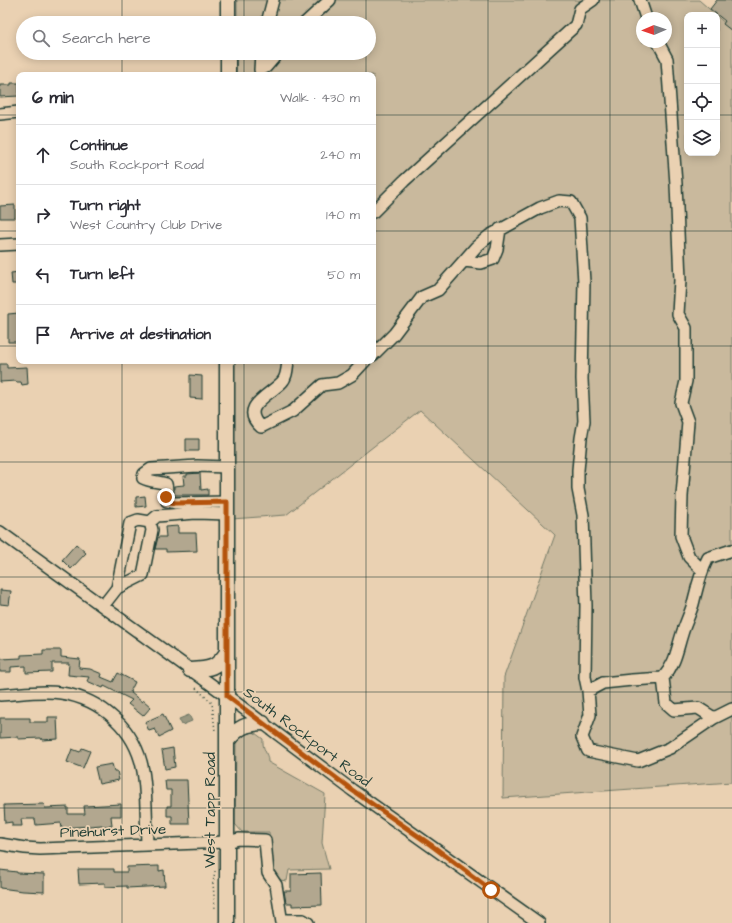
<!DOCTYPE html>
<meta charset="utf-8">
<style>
body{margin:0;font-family:"Architects Daughter",sans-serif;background:#f2f2f3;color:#2b2b33}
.controls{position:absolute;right:12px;top:12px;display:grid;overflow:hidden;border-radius:8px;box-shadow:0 2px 10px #0003}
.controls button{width:36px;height:36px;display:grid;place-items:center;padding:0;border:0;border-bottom:1px solid #e1e1e2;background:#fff;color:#2b2b33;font:20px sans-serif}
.compass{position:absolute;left:636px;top:12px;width:36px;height:36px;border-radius:50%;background:#fff;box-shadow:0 2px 10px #0003;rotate:268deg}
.stop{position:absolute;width:12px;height:12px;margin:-9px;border:3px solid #b45309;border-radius:50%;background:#fff}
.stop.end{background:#b45309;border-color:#fff;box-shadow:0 1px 4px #0008}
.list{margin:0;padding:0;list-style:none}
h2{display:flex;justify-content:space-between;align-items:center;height:52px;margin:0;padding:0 16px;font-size:17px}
h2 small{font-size:13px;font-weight:400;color:#7c7c81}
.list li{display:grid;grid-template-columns:26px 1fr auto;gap:12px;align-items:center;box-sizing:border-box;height:60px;padding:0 16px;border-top:1px solid #e1e1e2}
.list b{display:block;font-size:15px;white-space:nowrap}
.list p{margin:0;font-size:13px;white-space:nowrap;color:#7c7c81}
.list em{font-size:13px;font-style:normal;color:#7c7c81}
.icon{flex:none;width:22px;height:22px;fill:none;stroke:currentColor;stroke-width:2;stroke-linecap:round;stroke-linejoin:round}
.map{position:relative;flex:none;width:732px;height:923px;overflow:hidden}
.search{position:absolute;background:#fff;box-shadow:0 2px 10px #0003;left:16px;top:16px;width:360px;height:44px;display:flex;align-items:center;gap:10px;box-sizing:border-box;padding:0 14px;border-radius:22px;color:#7c7c81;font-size:15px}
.panel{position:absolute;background:#fff;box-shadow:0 2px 10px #0003;left:16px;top:72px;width:360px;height:292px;border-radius:8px}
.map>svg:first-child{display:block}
.green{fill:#c9b99d;stroke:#747b68;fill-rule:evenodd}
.water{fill:#999780;stroke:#687362}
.building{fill:#b2a78f;stroke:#1f3d34}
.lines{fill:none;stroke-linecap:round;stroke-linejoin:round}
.minor-casing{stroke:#1f3d34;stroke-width:14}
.major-casing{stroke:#1f3d34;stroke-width:17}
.path{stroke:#1f3d34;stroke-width:1.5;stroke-dasharray:1 3;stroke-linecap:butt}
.minor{stroke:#ead1b2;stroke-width:11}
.major{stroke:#ead1b2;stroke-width:14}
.route{stroke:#b45309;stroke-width:5}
.grid{fill:none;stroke:#1f3d34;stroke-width:1;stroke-opacity:0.55}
.labels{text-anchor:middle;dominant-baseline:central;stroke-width:3.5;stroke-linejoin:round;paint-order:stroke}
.street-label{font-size:15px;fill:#1f3d34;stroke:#ead1b2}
</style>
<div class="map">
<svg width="732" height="923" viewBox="0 0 732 923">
<rect width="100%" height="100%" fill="#ead1b2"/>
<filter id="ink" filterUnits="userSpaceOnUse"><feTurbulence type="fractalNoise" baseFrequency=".025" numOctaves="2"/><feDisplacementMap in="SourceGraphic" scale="8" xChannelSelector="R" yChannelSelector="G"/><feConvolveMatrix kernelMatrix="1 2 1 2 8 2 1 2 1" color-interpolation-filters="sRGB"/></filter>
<g filter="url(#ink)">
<path class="green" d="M237,0h462l17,15h-29v138h30v-137l15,14v752l-229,16 1,-121 51,-142 -135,-125 -134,105 -54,4 2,-158h139v-286h-137l1,-22h132v-30h-132zM642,18h24v24h-24z
M251,730l12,9c-1,11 5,13 5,23l57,32 -3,49 7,26 -40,1 -2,11 -7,-1 -6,-8 -4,-17 -1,-23h-27l-7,-8 1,-81 3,-8z"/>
<path class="water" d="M189,715l3,6 -10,4 -3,-6z"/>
<path class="building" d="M717,0h15v31l-9,-7 2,-3 -15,-12z
M11,83h8v13l-19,1v-12h11z
M15,205v13h-15v-12z
M19,272v12h-7l-1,-11z
M19,313v29h-11v-28z
M0,364h7v4l20,-1 1,17 -6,1 -1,-3h-5v-1l-16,1z
M190,375l12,1v23l-12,-1z
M186,439h13v12h-13z
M200,473l1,17 7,-1v6h-34v-9l10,-1 -1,-9h4v-2z
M145,496l1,10 -10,1v-10z
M178,526v7h18l1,18 -31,1v-3h-11l3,-12h8l-1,-10z
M76,544l10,9 -15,16 -9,-9z
M0,590l11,1 -2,14 -9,-1z
M43,650h18v7l19,2 -1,9 11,1 12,5 -1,3 12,5 5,-9 17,9 -5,10 12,10 1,-2 8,7 -8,9 -15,-12 4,-4 -28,-14 -1,2 -16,-7 2,-4 -21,-2 1,-12h-17v9l-26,1v-7l-15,1v5h-11v-13l21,-1v-3l22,-1z
M163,714l8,17 -12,6 -4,-8 -6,2 -4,-9z
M48,717h9l1,22 -16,1 -1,-2 -23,1v-2l-18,1v-20h30v4h18z
M82,748l8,3 -7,17 -16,-6 5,-13 8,3z
M173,748l2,19 -10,2 -3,-19z
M112,764l2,7h3l2,9 -20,4 -4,-17z
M165,780h22l2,44h-17v-8h-5v-10h4v-16h-5z
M44,804l1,4 23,-1v7h17l-1,-8 37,-2v12h-10l1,10h-10v-1l-40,3 -1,-5 -25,2 -1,-6h-14l1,7h-10v-4l-7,1 -1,-18z
M159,866v5l5,-1 1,16 -38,2v-2l-22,1v-4l-26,1 -1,-15h36v3h13v-5z
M0,870l17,2v1l27,1v18l-21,-1 -23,-3z
M321,873l1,32 -30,1v-3h-6l-2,-12h7v-17z"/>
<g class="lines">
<defs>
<path id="minor" d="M640,0l6,18
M267,23l6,-23
M305,23l25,-23
M658,42l9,17 9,125 4,96 -2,34 8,14v53l-5,22 7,19 -6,74 -1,40 8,21 13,13
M261,53l-1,17 6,-3 12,-14
M0,114l19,-2
M373,212l31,-31 172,-156 4,-16 13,-9
M0,245l19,-1
M464,261l17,2 12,-4 4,-10 3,-20
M373,355l21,-21 28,-37 16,-7 38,-43 13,-11 51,-28 19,-7 12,1 9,16 4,64 -2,97 2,42 -3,17 -3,32v19l5,26 3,91 -1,71 3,14 2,24 -8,22 6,14 50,10 32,-13 44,-30 -16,-10 -24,2 -8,-7 -3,-25c13,-16 13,-25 19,-44 3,-10 8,-20 11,-30 4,-16 7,-31 15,-46l24,-8
M288,361c-1,7 -1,16 -6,21 -12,13 -44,25 -21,45l32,-16 29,-26 16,-2 14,-8 13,-14
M227,502l-52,1 -8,-2c-1,-6 1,-11 -1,-17 -8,-3 -15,-2 -23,-6l1,-4 7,-5 46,-3 30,1
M150,522l7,-6 39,-3 31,1
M0,532l227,164 125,94 187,133
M103,606l14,-18 13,-65 8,-3 12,2 2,8 -9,45 -26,13
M588,691l15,-8 29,-3 31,-2
M0,695c20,-1 41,-5 61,-2 41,6 75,37 82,78 4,24 3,50 4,74
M714,718l18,-9
M0,844l25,4 15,1 187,-7 12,-3 26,1 3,33 8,12 6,38
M282,920h21l5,3"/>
<path id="major" d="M228,23v-23
M228,75v-22
M190,670c19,-1 26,-1 37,-18
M227,741c12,-14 18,-17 36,-18
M227,923v-562"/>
</defs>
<use href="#minor" class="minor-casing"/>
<use href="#major" class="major-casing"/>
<path class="path" d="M196,688l16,15 3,28
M215,871l-2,12 2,26"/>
<use href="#minor" class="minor"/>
<use href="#major" class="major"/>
</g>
</g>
<g class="lines" filter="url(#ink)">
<path class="route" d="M166,497l1,4 8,2 52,-1v194l125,94 79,55 60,45"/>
</g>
<path class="grid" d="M122,0v23M244,0v23M366,0v23M488,0v923M610,0v923M122,53v22M244,53v22M366,53v22M0,115h19M373,115h314M717,115h15M0,231h19M373,231h359M0,346h19M373,346h359M122,361v562M244,361v562M366,361v562M0,462h732M0,577h732M0,692h732M0,808h732"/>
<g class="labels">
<g class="street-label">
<text transform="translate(307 737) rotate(37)">South Rockport Road</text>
<text transform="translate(210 810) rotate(-90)">West Tapp Road</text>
<text transform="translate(113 831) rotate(-2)">Pinehurst Drive</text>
</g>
</g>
</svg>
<div class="controls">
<button>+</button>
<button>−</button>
<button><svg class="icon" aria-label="locate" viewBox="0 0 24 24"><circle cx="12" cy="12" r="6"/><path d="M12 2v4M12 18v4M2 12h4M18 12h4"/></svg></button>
<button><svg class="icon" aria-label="layers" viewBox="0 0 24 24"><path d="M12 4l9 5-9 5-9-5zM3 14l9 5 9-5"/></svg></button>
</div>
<svg class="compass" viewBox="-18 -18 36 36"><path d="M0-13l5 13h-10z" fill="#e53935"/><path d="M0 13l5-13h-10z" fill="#7c7c81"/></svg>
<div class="stop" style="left:491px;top:890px"></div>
<div class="stop end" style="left:166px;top:497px"></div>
<div class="search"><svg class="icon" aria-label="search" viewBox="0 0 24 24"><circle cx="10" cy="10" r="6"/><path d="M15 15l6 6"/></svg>Search here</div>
<section class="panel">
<h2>6 min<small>Walk · 430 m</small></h2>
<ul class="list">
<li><svg class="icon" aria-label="ahead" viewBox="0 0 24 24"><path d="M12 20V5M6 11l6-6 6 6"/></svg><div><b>Continue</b><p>South Rockport Road</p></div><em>240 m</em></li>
<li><svg class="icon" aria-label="right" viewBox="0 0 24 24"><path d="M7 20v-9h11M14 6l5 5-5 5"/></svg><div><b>Turn right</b><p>West Country Club Drive</p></div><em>140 m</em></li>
<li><svg class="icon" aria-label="left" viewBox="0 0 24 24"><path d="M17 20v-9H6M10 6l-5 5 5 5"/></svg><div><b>Turn left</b></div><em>50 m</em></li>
<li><svg class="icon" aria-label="arrive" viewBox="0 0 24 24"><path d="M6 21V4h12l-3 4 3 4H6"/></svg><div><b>Arrive at destination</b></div></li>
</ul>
</section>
</div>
